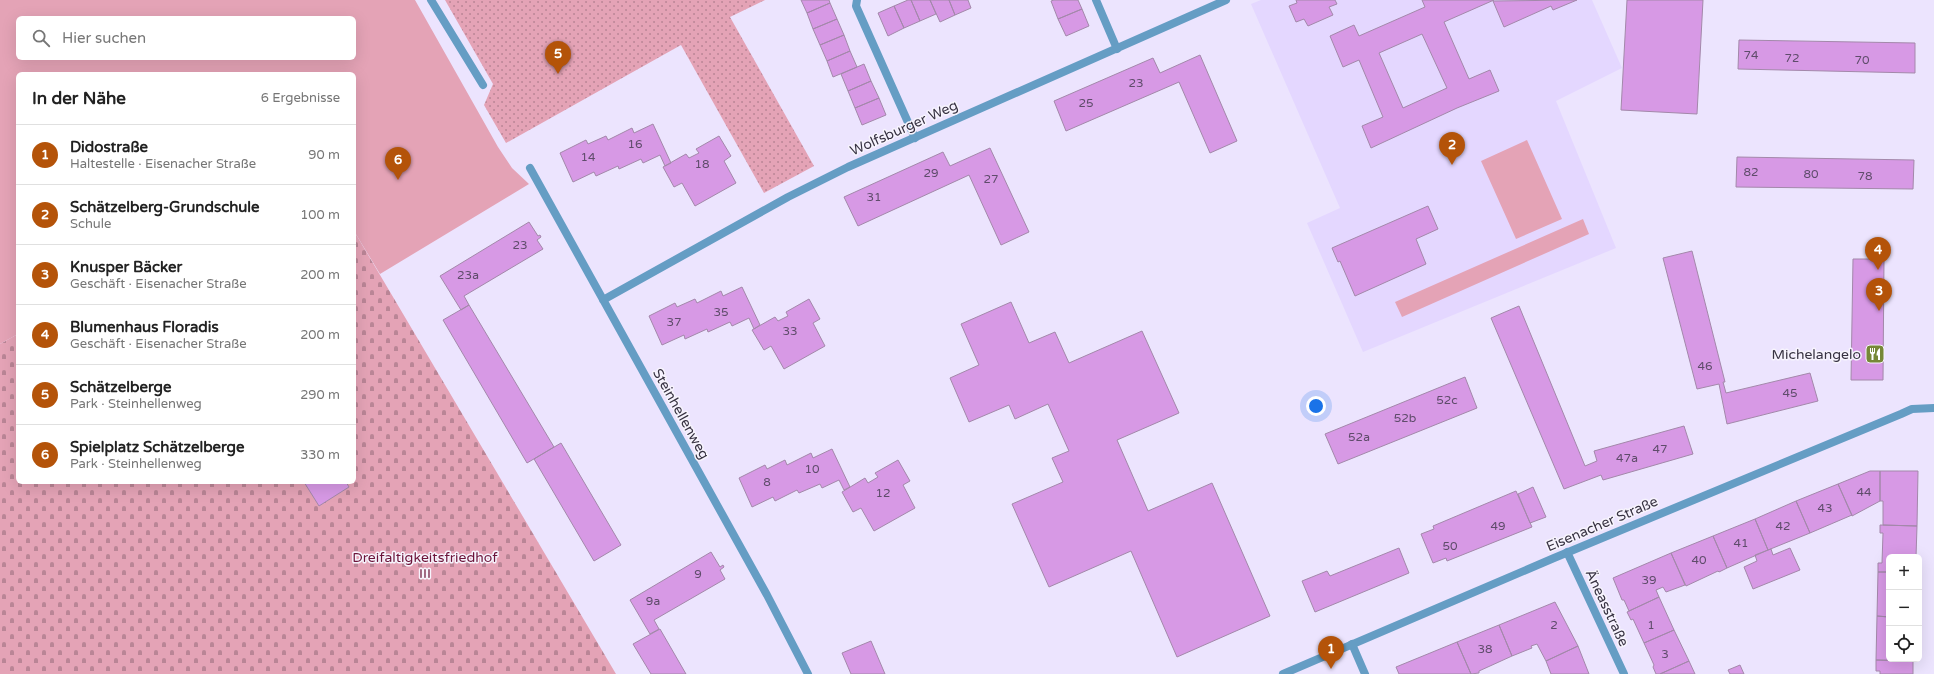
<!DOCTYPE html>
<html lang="de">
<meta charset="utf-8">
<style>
body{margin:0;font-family:"Varela Round",sans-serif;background:#f2f2f2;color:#222}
.controls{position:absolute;right:12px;bottom:12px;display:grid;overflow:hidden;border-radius:6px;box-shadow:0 4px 16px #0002}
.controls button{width:36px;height:36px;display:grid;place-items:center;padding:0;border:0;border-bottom:1px solid #e0e0e0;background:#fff;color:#222;font:20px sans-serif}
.you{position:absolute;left:1316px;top:406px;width:14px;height:14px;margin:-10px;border:3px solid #fff;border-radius:50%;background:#1a73e8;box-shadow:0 0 0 6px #1a73e833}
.badge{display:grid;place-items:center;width:26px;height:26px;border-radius:50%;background:#b45309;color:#fff;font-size:13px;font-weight:700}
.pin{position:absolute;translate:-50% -33px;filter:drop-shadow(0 1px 2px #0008)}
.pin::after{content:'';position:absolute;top:21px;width:14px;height:12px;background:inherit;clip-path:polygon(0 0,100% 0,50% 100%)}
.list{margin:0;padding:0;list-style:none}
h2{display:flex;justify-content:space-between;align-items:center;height:52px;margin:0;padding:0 16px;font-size:17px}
h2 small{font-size:13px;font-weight:400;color:#767676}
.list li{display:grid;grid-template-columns:26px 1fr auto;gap:12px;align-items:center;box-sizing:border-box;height:60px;padding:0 16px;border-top:1px solid #e0e0e0}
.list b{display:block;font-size:15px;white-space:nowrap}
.list p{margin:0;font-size:13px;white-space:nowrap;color:#767676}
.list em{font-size:13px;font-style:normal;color:#767676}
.icon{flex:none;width:22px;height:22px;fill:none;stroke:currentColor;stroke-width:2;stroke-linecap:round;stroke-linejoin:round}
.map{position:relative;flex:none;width:1934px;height:674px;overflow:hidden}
.search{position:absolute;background:#fff;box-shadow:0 4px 16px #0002;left:16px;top:16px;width:340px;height:44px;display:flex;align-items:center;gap:10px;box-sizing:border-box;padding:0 14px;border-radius:6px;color:#767676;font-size:15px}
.panel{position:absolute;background:#fff;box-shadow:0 4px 16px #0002;left:16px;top:72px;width:340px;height:412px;border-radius:6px}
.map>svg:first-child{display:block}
.built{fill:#e4d7ff}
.cemetery{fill:url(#cemetery-stones)}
.park{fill:#e4a3b6;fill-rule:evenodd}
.garden{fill:url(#garden-dots)}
.building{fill:#d799e5;stroke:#a388aa;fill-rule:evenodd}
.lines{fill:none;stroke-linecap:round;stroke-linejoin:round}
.service{stroke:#659dc4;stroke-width:8}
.minor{stroke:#659dc4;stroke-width:8}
.tertiary{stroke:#659dc4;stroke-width:8}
.labels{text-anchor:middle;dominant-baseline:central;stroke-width:3;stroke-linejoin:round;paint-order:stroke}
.number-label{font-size:12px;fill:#5f4c6b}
.street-label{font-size:14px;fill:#373242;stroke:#f7f4fd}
.poi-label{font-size:14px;fill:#373242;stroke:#f7f4fd;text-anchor:end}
.park-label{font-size:14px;fill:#6c143a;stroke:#f7f4fd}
</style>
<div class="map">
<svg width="1934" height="674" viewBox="0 0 1934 674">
<defs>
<pattern id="cemetery-stones" width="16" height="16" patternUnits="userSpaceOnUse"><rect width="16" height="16" fill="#e4a3b6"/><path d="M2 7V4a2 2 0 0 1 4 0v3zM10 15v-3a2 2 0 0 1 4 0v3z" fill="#ba8596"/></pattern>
<pattern id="garden-dots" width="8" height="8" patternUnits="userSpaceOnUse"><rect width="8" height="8" fill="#e4a3b6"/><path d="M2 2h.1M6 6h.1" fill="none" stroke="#ba8596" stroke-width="1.8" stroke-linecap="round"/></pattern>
</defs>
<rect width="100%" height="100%" fill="#ece4fe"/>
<path class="built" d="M1261,0h331l30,68 -66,33 60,147 -253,104 -56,-129 33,-15 -89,-204z"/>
<path class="cemetery" d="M354,231l262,443h-616v-330l18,-10v148h336z"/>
<path class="park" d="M0,0h415l83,147 14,21 17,16 -149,90 -26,-43v-157h-336v260l-18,10zM18,18h336v40h-336z
M1527,140l35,79 -46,20 -35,-78z
M1583,219l6,15 -187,83 -7,-15z"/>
<path class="garden" d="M445,0h320l-35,17 84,149 -50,27 -83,-148 -175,98 -22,-38 9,-21z"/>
<path class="building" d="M801,0h28l1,3 -23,10z
M908,0h3l9,21 -16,7 -10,-22z
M911,0h19l6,14 -16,7z
M930,0h19l6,15 -15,7z
M949,0h19l3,8 -16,7z
M1054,0h24l4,9 -24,10 -7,-18z
M1296,0h39l2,4 -8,3 4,8 -25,11 -4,-7 -8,3 -7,-16 8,-3z
M1422,0h72l-50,22 25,57 21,-9 9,21 -42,17 -86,40 -9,-22 21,-9 -24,-57 -16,7 -13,-31 24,-11 5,11 66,-29zM1422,34l25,54 -44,20 -24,-55z
M1577,0l-24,10 -2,-4 -47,21 -11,-26z
M1627,0h76l-6,114 -76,-4z
M830,3l7,16 -24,10 -6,-16z
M894,6l10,22 -16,8 -10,-23z
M1082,9l7,17 -23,10 -8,-17z
M837,19l7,16 -24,10 -7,-16z
M844,35l6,16 -23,10 -7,-16z
M1739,40l176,3v30l-177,-4z
M850,51l7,16 -24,10 -6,-16z
M1200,55l37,86 -27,12 -31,-71 -113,49 -12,-30 99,-43 7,15z
M864,64l7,17 -23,10 -7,-17z
M871,81l8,17 -24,10 -7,-17z
M879,98l7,17 -24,10 -7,-17z
M653,124l18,39 -6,3 -5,-11 -17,8 -2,-4 -22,10 -1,-3 -22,10 -2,-4 -21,10 -13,-29 26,-13 2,4 18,-8 2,4 24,-12 2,5z
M719,136l12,20 -7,5 12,22 -41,23 -13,-23 -8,4 -11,-20 23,-13 3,4 10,-5 -3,-4z
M990,148l39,84 -28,13 -32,-70 -111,51 -14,-29 99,-45 7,14z
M1737,157l177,3 -1,29 -177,-2z
M1428,206l10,23 -22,10 10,25 -71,32 -15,-35 -2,1 -6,-14z
M529,222l9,14 2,-1 1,2 -4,3 6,9 -79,47 5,9 -8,5 -21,-34z
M1692,251l33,131h-2l3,11 84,-20 8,28 -91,23 -8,-40 -22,5 -34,-131z
M1853,259h31l-1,121h-32z
M742,287l18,38 -6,4 -5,-11 -17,8 -2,-4 -22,10 -1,-3 -22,10 -1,-4 -22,10 -13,-29 26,-13 2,4 18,-8 2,4 24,-12 2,5z
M809,299l11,20 -7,4 12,23 -41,23 -13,-23 -7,4 -12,-20 23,-13 3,4 10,-5 -2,-4z
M1011,302l18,41 26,-11 14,31 73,-32 37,82 -62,27 31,71 64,-28 58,133 -93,41 -46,-106 -82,36 -37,-83 51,-22 -11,-24 17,-7 -21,-47 -33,15 -6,-14 -40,17 -19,-44 29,-13 -18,-41z
M469,305l85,142 -27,16 -84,-143z
M1519,306l66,160 12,-5 -3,-10 90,-25 9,28 -90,26 -2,-5 -37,14 -73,-171z
M1465,377l12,31 -139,56 -13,-30z
M561,443l60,102 -27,16 -60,-102z
M832,449l18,38 -6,3 -5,-10 -17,8 -2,-4 -21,9 -2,-3 -22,11 -2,-4 -21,10 -13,-29 26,-13 2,4 18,-9 2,5 24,-12 2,5z
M898,460l12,21 -7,4 12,23 -41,23 -13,-23 -8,4 -11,-20 23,-14 3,5 10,-6 -3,-4z
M1870,471h10v30l-28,15 -14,-32z
M1880,471h38l-1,55 -34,-1v-24h-3z
M304,482h42l3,5 -30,19z
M1838,484l14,31 -42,18 -14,-32z
M1533,487l13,30 -16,6 -12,-29z
M1516,491l16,36 -85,34 -1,-3 -13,5 -12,-29 13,-5 -1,-3z
M1796,501l14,32 -42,17 -13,-31z
M1755,519l13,31 -41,18 -14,-32z
M1880,525l37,1 -1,31h-27v15h-11v-9h4l1,-30h-3z
M1713,536l14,32 -8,4 -1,-1 -32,15 -15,-33z
M1399,548l10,25 -94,39 -13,-31 25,-10 3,5z
M1790,548l10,22 -47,19 -9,-22 13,-6 -2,-6 13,-5 3,-1 2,6z
M711,552l9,15 3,-2 1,2 -4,3 5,9 -71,41 5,9 -9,5 -20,-34z
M1671,553l14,32 -19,7 -3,-5 -7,3 3,7 -30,14 -5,-11h-2l-9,-22z
M1878,572h11v45l-12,-1z
M1659,597l15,33 -30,13 -11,-24 -2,1 -4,-8z
M1555,602l23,44 -32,15 -9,-17 -6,2 1,2 -20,8 -13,-31z
M1877,616l12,1v42h22v2l-35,-1z
M1499,625l13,31 -33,15v2l-8,1 -14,-32z
M660,629l26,45h-35l-18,-30z
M1674,630l15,31 -29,13h-4l-3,-7 1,-2 -10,-22z
M871,641l14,33h-34l-9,-21z
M1457,642l14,32h-72l-3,-7z
M1578,646l11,28h-38l-5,-13z
M1876,660l37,1v13h-33v-3h-4z
M1689,661l6,13h-35z
M1740,665l4,9h-14l-2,-4z"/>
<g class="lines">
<path class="service" d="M431,0l52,85
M857,0l-1,6 59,132
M1096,0l21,49"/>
<path class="minor" d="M530,168l237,427 41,79
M603,300l185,-103 60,-30 378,-167
M1567,552l57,122
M1352,644l13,30"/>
<path class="tertiary" d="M1283,674l271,-116 347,-144 11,-5 22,-1"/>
</g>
<defs>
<symbol id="restaurant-square" viewBox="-11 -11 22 22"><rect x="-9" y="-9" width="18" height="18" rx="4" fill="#768837" stroke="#f7f4fd"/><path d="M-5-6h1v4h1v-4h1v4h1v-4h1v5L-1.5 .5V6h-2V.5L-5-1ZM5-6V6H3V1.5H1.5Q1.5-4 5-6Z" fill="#fff"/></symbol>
</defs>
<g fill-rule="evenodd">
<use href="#restaurant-square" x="1864" y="343" width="22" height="22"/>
</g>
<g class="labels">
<g class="number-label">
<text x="1751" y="55">74</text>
<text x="1792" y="58">72</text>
<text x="1862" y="60">70</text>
<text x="1136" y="83">23</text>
<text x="1086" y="103">25</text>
<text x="635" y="144">16</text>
<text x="588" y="157">14</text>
<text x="702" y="164">18</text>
<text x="1751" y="172">82</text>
<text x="931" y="173">29</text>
<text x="1811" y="174">80</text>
<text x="1865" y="176">78</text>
<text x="991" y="179">27</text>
<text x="874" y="197">31</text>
<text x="520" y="245">23</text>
<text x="468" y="275">23a</text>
<text x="721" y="312">35</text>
<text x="674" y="322">37</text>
<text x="790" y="331">33</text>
<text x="1705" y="366">46</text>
<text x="1790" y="393">45</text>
<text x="1447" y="400">52c</text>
<text x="1405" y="418">52b</text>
<text x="1359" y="437">52a</text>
<text x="1660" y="449">47</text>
<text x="1627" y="458">47a</text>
<text x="812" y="469">10</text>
<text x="767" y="482">8</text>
<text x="1864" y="492">44</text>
<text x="883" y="493">12</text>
<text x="1825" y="508">43</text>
<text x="1498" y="526">49</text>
<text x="1783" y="526">42</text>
<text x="1741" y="543">41</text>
<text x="1450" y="546">50</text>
<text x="1699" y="560">40</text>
<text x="698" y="574">9</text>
<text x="1649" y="580">39</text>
<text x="653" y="601">9a</text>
<text x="1554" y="625">2</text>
<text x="1651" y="625">1</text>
<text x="1485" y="649">38</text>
<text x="1665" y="654">3</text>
</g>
<g class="street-label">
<text transform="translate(904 128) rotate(-24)">Wolfsburger Weg</text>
<text transform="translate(681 414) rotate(61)">Steinhellenweg</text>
<text transform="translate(1602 524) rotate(-23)">Eisenacher Straße</text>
<text transform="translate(1607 608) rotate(65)">Äneasstraße</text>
</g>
<g class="poi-label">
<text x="1861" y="354">Michelangelo</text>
</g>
<g class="park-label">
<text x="425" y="557">Dreifaltigkeitsfriedhof<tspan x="425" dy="16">III</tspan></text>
</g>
</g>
</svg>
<div class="controls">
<button>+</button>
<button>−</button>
<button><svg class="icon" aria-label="locate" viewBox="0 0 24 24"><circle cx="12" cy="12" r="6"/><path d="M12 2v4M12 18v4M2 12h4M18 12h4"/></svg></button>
</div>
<div class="you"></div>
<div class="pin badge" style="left:1331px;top:669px">1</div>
<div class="pin badge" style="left:1452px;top:165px">2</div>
<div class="pin badge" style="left:1879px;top:311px">3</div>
<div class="pin badge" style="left:1878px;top:270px">4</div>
<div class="pin badge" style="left:558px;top:74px">5</div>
<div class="pin badge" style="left:398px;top:180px">6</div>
<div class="search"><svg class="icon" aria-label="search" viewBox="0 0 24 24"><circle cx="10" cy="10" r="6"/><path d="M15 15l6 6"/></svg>Hier suchen</div>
<section class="panel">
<h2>In der Nähe<small>6 Ergebnisse</small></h2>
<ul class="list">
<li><span class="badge">1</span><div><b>Didostraße</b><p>Haltestelle · Eisenacher Straße</p></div><em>90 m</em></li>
<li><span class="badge">2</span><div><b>Schätzelberg-Grundschule</b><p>Schule</p></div><em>100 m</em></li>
<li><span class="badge">3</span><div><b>Knusper Bäcker</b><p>Geschäft · Eisenacher Straße</p></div><em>200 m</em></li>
<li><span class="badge">4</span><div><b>Blumenhaus Floradis</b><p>Geschäft · Eisenacher Straße</p></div><em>200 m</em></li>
<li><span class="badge">5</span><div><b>Schätzelberge</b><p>Park · Steinhellenweg</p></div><em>290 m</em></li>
<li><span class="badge">6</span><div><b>Spielplatz Schätzelberge</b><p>Park · Steinhellenweg</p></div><em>330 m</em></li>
</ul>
</section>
</div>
